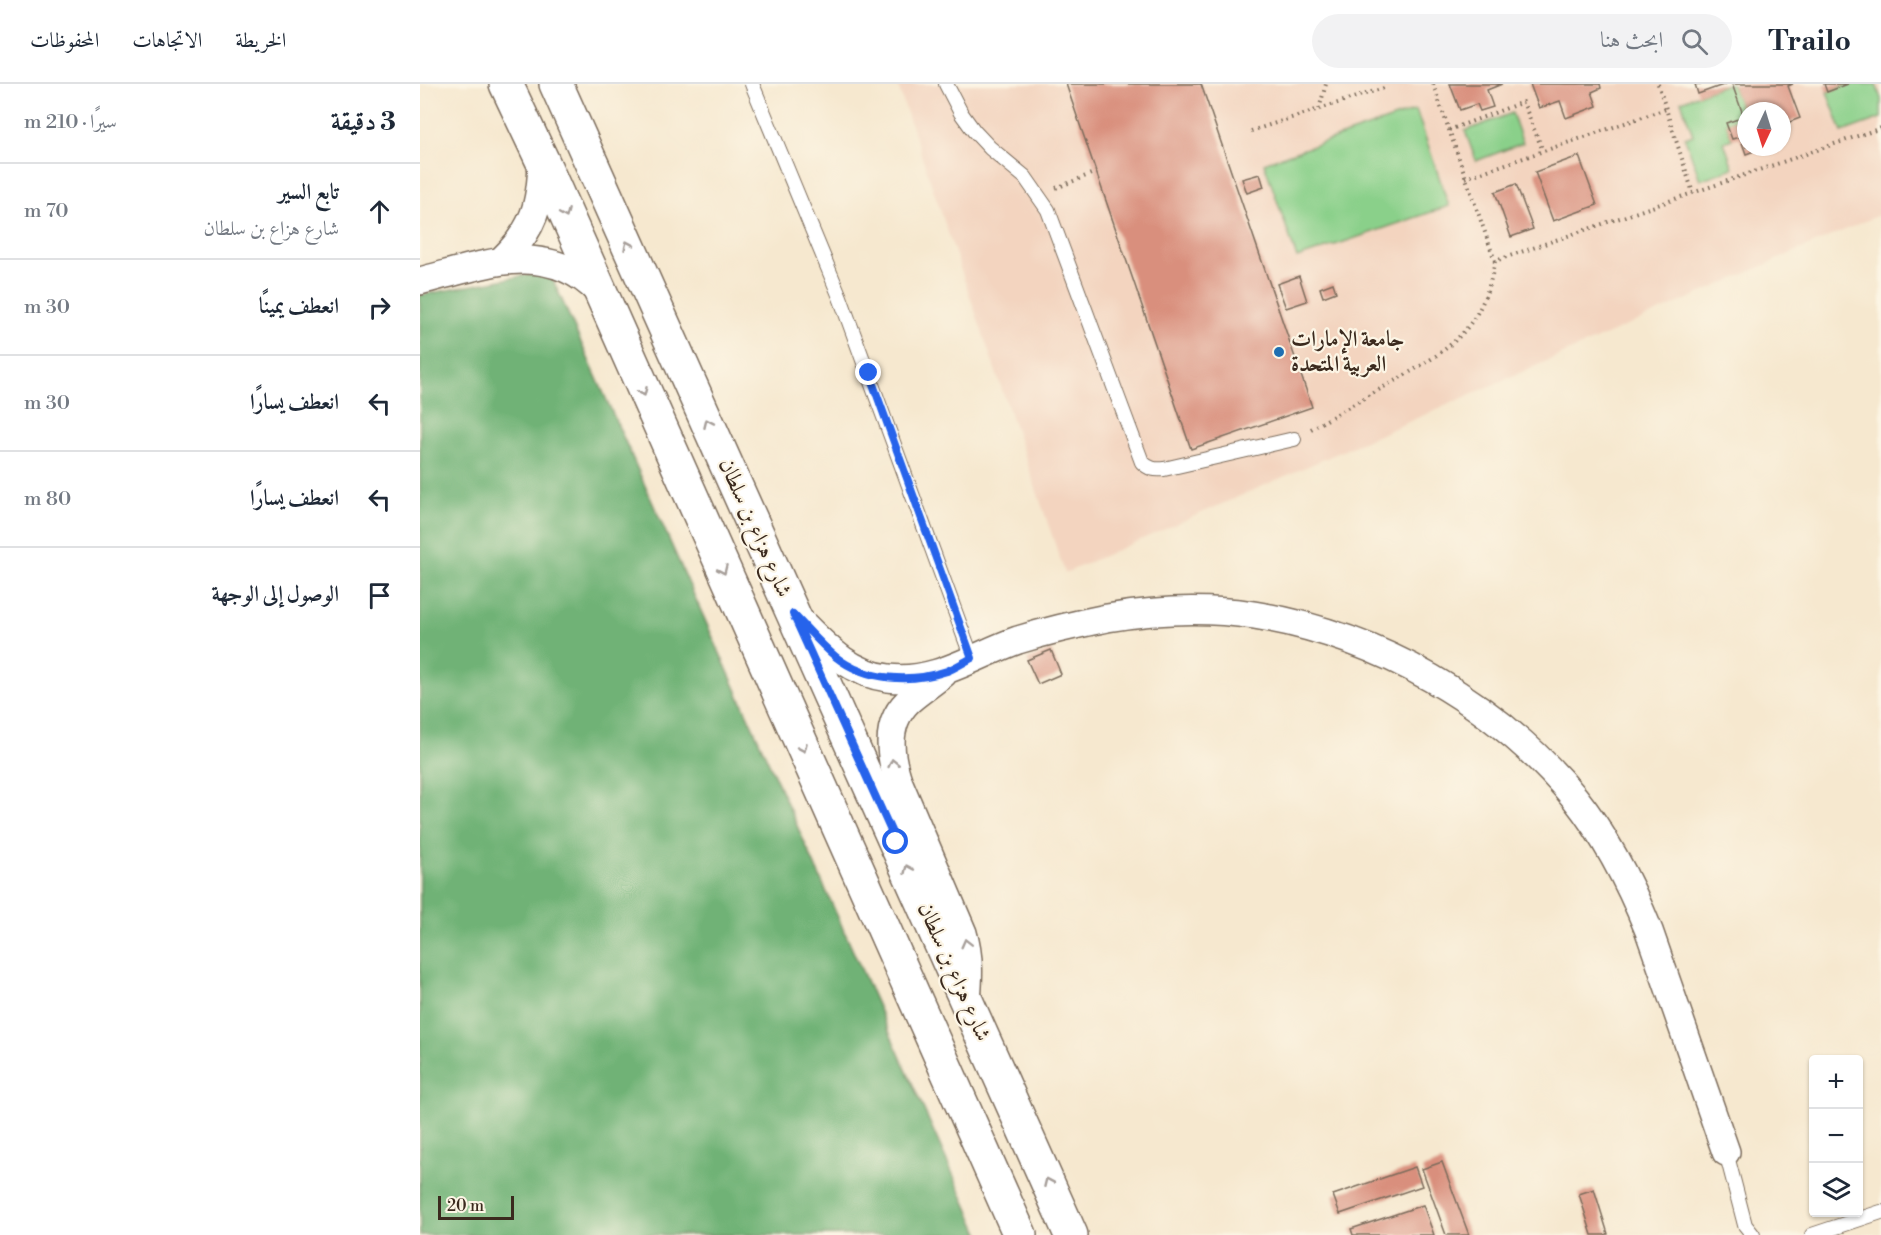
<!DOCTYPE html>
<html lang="ar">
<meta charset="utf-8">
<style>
body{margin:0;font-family:"Libre Bodoni",Amiri,serif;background:#f2f2f3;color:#1f2937;direction:rtl}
.controls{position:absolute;right:18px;bottom:18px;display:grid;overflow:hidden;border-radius:6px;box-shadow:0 2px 4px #0004}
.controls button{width:54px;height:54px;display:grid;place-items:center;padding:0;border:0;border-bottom:2px solid #e0e1e3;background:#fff;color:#1f2937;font:30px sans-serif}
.compass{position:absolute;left:1317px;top:18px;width:54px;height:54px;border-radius:50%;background:#fff;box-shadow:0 2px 4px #0004;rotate:184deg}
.scale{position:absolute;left:18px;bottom:15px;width:76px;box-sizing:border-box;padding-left:6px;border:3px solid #3b2a1e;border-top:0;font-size:16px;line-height:21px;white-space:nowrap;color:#3b2a1e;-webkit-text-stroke:4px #fcf5e5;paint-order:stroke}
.stop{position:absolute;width:18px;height:18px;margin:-14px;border:4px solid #2563eb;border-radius:50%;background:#fff}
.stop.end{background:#2563eb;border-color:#fff;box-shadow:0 2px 6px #0008}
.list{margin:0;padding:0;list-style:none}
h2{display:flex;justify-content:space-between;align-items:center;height:78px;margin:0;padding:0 24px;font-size:26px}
h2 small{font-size:20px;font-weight:400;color:#747a83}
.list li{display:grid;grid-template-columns:39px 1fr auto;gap:18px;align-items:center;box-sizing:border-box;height:96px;padding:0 24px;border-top:2px solid #e0e1e3}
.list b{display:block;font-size:22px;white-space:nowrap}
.list p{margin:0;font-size:20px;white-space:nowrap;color:#747a83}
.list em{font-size:20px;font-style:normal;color:#747a83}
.icon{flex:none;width:33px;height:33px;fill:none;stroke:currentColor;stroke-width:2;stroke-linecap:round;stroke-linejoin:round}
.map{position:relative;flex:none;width:1461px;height:1151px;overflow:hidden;direction:ltr}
header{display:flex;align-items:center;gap:36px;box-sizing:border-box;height:84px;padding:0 30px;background:#fff;border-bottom:2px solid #e0e1e3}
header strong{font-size:28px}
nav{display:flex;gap:33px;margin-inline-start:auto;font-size:21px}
.search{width:420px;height:54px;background:#f2f2f3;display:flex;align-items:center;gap:15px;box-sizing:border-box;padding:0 21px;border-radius:33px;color:#747a83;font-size:22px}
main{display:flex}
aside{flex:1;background:#fff}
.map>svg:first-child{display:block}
.built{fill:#f3d4bf;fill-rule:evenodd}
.green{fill:#8ad08a;stroke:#627d54;stroke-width:1.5}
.forest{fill:#6fb276;stroke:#556e4a;stroke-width:1.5}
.building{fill:#d98f7d}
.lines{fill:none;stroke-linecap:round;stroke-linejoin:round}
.lane-casing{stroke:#7c6c5c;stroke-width:16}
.street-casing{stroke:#7c6c5c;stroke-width:30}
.primary-casing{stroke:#7c6c5c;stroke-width:36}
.path{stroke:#7c6c5c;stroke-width:4;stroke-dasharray:1.5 4.5;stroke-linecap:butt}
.lane{stroke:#fff;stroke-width:14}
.street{stroke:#fff;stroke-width:27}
.primary{stroke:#fff;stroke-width:33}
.oneway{stroke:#a79f9a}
.route{stroke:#2563eb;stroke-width:8}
.poi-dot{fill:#1f6fb2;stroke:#fcf5e5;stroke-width:2}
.labels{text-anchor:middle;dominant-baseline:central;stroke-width:4.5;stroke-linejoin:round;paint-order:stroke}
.poi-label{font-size:22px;font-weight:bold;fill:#3b2a1e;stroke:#fcf5e5;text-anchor:start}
.street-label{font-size:22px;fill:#3b2a1e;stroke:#fcf5e5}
</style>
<header>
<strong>Trailo</strong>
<div class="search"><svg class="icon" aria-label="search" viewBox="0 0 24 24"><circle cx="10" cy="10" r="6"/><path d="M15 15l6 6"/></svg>ابحث هنا</div>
<nav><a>الخريطة</a><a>الاتجاهات</a><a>المحفوظات</a></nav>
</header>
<main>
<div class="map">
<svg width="1461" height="1151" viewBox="0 0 1461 1151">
<rect width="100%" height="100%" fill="#fcf5e5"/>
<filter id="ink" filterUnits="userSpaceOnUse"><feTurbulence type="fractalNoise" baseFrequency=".0167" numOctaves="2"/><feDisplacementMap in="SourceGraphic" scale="12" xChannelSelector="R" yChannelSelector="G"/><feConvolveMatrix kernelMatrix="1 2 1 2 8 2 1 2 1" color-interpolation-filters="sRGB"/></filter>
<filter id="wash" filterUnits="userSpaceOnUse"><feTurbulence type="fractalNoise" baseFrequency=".008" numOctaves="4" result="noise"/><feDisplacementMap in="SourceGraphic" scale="24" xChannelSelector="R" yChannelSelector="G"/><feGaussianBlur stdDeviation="1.35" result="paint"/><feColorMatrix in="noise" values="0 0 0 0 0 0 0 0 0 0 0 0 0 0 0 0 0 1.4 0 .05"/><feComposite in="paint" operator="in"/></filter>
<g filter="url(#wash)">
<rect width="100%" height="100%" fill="#f6e8cf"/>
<path class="built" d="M477,0h984v130l-816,359zM1326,27h36v36h-36z"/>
<path class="green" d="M1307,0h5l12,33 -18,6 6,16 -8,3 9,26 -33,12 -15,-42 8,-3 -12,-34z
M1429,0h27l5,15v19l-39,14 -15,-40z
M996,26l33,96 -152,52 -33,-95z
M1092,29l11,30 -47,18 -11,-30z"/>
<path class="forest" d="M129,187l431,964h-560v-940z"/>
<g id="blocks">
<path class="building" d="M646,0h135l111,323 -121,42z
M1030,0h52l-15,6 6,17 -13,4 -3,-7 -17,6z
M1110,0h70l1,4 -9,4 5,14 -31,12 -6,-17 -21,7z
M1275,0h31l-28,10z
M1312,0h61l-5,2 12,32 -18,7v-14h-36v36h19l-19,7 -6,-17 -8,2 -6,-16 18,-6z
M1404,0h24l-21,8z
M1159,72l18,49 -44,16 -18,-49z
M840,90l4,13 -17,6 -5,-14z
M1096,100l17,45 -22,8 -16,-45z
M879,192l8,25 -21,7 -9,-24z
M913,199l3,9 -13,5 -3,-9z
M631,566l10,24 -23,10 -11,-24z
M1022,1078l27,73h-23l-24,-66z
M995,1083l7,19 -82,28 -7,-19z
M1174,1105l14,45 -4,1h-12l-13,-41z
M1003,1121l11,30h-81l-2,-6z"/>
</g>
</g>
<g filter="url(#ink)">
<use href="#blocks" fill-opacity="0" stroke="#7c6c5c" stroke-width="1.5"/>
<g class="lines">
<defs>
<path id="lane" d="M332,0l88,213 132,361
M526,0l15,29 13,18 16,17 35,29 23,33 94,252c7,7 13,8 22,7l130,-30
M1306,1068l19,73 8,10
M1392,1151l69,-23"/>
<path id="street" d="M81,177c33,-31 40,-57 41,-101
M0,197c63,-16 127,-43 179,11
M380,537c26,26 49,52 88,57 47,6 87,-23 130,-38 29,-9 59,-16 89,-22 47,-8 100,-10 147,-3 123,20 242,87 321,183 32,40 55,86 74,133l77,221
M523,590c-10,8 -20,15 -30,23 -28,22 -25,55 -14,86l64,150c7,24 6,44 4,68"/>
<path id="primary" d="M86,0l36,76 478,1075
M136,0l515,1151"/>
</defs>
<use href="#lane" class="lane-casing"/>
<use href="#street" class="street-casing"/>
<use href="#primary" class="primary-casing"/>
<path class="path" d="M1013,0l62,177 386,-133
M1238,0l35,109
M899,25l7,-25
M1029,46l74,-28 20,49
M831,47l136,-44
M1045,94l201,-69
M636,104l40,-16
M891,345c26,-15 53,-31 80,-46 58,-33 91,-52 104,-122"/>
<use href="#lane" class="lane"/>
<use href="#street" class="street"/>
<use href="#primary" class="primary"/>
</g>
<defs><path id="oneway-chevron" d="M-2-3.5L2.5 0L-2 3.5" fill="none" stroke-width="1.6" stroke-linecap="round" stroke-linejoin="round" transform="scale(1.5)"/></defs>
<g class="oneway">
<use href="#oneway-chevron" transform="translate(145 130) rotate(67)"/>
<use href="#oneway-chevron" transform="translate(208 161) rotate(-114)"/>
<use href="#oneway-chevron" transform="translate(223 308) rotate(66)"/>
<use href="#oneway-chevron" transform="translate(288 339) rotate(-114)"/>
<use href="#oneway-chevron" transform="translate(303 486) rotate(66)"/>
<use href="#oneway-chevron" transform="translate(383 664) rotate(66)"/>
<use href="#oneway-chevron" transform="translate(473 679) rotate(-103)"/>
<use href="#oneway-chevron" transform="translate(488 785) rotate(-114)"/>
<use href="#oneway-chevron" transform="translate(546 859) rotate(-104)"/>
<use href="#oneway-chevron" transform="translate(628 1098) rotate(-114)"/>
</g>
</g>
<g class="lines" filter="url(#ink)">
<path class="route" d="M449,289l103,285c-8,4 -17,10 -25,13 -36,12 -81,10 -111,-14 -16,-13 -29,-29 -43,-43l103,228"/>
</g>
<circle class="poi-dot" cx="859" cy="268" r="6"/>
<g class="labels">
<g class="poi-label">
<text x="871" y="255">جامعة الإمارات<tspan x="871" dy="25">العربية المتحدة</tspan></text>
</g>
<g class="street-label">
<text transform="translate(335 444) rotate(66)">شارع هزاع بن سلطان</text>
<text transform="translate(534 888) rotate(66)">شارع هزاع بن سلطان</text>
</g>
</g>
</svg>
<div class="controls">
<button>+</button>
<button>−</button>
<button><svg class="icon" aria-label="layers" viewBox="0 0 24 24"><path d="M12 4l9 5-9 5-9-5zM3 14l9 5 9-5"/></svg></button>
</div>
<svg class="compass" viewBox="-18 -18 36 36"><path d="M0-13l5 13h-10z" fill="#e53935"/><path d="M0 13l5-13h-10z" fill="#747a83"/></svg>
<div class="scale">20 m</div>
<div class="stop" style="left:476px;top:758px"></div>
<div class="stop end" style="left:449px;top:289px"></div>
</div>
<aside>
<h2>3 دقيقة<small>سيرًا · 210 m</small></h2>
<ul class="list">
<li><svg class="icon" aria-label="ahead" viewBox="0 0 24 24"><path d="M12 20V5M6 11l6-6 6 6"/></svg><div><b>تابع السير</b><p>شارع هزاع بن سلطان</p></div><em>70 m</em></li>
<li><svg class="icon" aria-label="right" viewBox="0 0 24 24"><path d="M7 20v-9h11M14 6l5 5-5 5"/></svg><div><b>انعطف يمينًا</b></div><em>30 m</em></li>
<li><svg class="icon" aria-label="left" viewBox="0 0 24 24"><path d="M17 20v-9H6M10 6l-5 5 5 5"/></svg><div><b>انعطف يسارًا</b></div><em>30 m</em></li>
<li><svg class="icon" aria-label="left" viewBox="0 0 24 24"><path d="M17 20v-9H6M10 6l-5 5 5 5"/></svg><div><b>انعطف يسارًا</b></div><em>80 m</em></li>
<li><svg class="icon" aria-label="arrive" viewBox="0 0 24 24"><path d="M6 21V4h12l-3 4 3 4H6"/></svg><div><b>الوصول إلى الوجهة</b></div></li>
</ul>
</aside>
</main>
